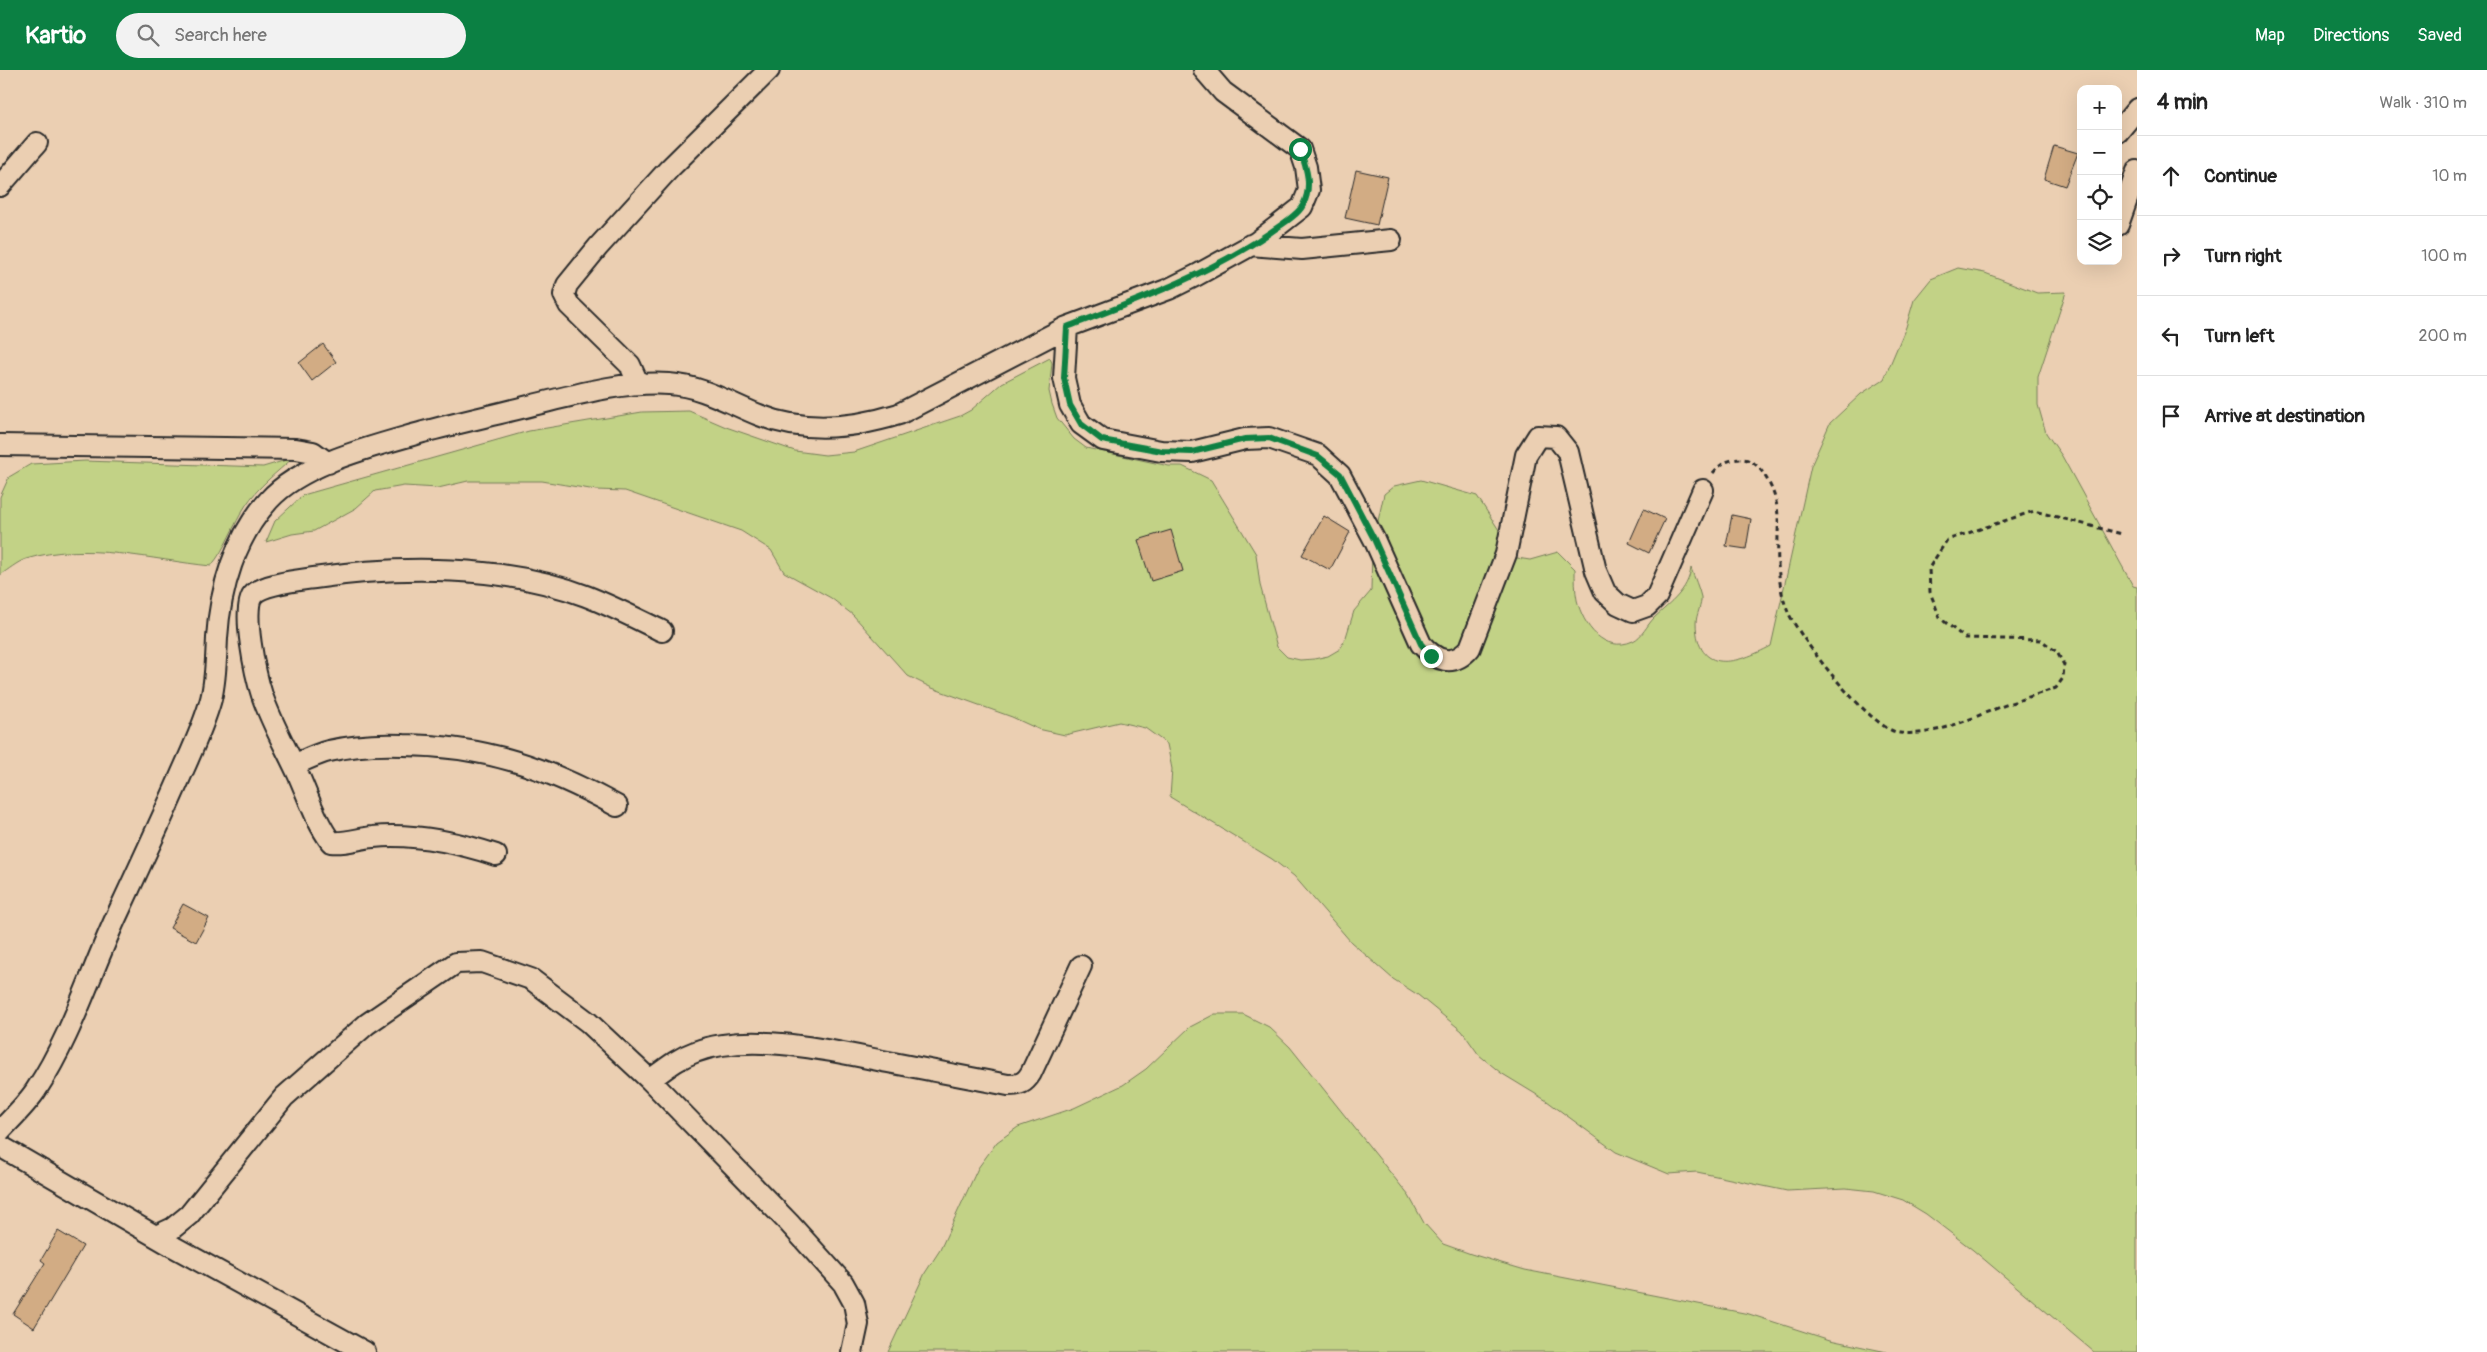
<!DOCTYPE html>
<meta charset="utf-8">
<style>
body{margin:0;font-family:Pangolin,sans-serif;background:#f2f2f2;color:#222}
.controls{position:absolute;right:15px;top:15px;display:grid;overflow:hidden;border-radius:10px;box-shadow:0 5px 20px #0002}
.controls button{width:45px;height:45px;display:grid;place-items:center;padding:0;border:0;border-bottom:1px solid #e0e0e0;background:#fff;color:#222;font:25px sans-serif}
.stop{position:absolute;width:15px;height:15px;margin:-11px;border:4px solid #0b8043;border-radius:50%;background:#fff}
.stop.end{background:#0b8043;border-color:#fff;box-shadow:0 1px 5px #0008}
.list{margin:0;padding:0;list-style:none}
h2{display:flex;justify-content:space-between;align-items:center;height:65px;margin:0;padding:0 20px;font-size:21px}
h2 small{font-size:16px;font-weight:400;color:#767676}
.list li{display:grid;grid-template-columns:32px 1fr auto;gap:15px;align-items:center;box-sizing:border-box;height:80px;padding:0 20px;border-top:1px solid #e0e0e0}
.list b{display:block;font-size:19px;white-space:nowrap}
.list em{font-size:16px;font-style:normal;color:#767676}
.icon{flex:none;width:28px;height:28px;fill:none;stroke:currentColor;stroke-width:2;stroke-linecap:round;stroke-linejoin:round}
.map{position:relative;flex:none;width:2137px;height:1282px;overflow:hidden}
header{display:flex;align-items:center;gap:30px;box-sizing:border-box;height:70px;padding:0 25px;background:#0b8043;color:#fff}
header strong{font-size:24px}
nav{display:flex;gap:28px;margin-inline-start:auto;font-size:18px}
.search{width:350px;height:45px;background:#f2f2f2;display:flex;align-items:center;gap:12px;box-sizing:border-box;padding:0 18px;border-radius:28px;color:#767676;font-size:19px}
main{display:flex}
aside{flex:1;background:#fff}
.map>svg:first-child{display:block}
.green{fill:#c2d286;stroke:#767e58}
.building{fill:#d2ac84;stroke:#2b2b2b}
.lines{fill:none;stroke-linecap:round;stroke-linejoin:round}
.minor-casing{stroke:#2b2b2b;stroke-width:24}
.path{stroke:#2b2b2b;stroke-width:3;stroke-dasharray:5 4;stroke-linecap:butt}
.minor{stroke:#ebcfb2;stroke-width:20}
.route{stroke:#0b8043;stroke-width:6}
</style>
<header>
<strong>Kartio</strong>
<div class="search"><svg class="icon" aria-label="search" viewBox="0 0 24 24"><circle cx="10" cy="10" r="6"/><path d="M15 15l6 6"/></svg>Search here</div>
<nav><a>Map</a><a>Directions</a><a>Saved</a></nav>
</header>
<main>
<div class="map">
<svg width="2137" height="1282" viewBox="0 0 2137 1282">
<rect width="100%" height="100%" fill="#ebcfb2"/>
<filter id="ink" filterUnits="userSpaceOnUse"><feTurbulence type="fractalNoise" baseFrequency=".02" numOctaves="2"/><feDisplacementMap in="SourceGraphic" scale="10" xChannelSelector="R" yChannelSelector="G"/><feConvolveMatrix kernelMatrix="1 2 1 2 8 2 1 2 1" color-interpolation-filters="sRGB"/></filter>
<g filter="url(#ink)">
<path class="green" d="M1958,198l27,5 52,20 29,-1 -28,85v28l8,28 16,23 71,130 4,1v765h-43l-121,-102 -47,-36 -23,-14 -29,-9 -28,-3 -59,3 -90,-19 -28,2 -53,-22 -69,-51 -46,-28 -22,-18 -17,-24 -44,-36 -25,-16 -42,-37 -57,-66 -22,-17 -102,-62 2,-28 -5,-25 -22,-16 -26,-6 -54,13 -27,-6 -26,-12 -80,-29 -24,-12 -55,-61 -22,-17 -47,-26 -13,-22 -30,-19 -116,-40 -29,-1 -54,-9h-74l-30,7 -34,-2 -29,5 -19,17 -42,23 -22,3 -26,8 9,-21 28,-26 226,-64 113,-19 47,-1 37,16 69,24 30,4 29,-3 106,-36 11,-6 31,-27 48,-25 2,5 -3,28 3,13 5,14 17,21 12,9 83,18h13l29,14 45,74 4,31 17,62 10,10 13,3 14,-1 14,-3 12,-7 6,-12 8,-26 17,-20 1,-43 12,-54 10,-8 27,-6 56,16 40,62 13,2 28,-8 17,17c0,10 0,21 2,31 6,25 27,54 56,41 9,-4 14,-16 21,-23 16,-15 34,-27 37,-50 3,9 8,20 10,29 1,8 -5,18 -5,26 1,53 41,41 75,23l40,-180 19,-43 31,-29 23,-15 22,-52 8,-27 17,-21z
M293,388c-16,14 -35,29 -47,47 -13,20 -20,43 -35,61 -59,-6 -126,-25 -185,-7 -9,3 -18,11 -26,16v-78l9,-20 22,-13 54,-3 178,6z
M1215,944h28l26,13 21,20 119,149 15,27 19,21 28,10 54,16 224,44 81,26 57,12h-999l37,-79 15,-23 38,-82 19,-26 21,-15 56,-19 49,-23 23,-16 44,-42z"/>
<path class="building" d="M2054,76l24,7 -13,33 -21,-7z
M1356,100l32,7 -11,48 -32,-7z
M323,274l13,18 -24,19 -13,-18z
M1644,439l21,10 -16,34 -20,-10z
M1732,445l19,4 -5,30 -20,-3z
M1324,446l26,16 -20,38 -28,-15z
M1171,460l12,41 -32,10 -13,-41z
M183,834l26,14 -13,24 -26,-14z
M58,1161l25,15 -49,82 -21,-14 32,-51 -4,-3z"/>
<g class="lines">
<defs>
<path id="minor" d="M2118,62l19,-23
M0,116l37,-43
M2118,155l19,-54
M1250,175l52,4 89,-9
M1067,257l-3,51 6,27 11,19 22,16 58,11 31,1 53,-13 24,-1 49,17 22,20 34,64 47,105c15,17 32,24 49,4l36,-94 20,-99 12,-19 18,1 12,15 28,119 9,21 13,12 15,7 14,-5 10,-10 46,-106
M638,313l-8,-18 -61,-60 -5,-10 3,-10 31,-38 71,-78 100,-99
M0,375l296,4 17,3 15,11
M294,695c11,-5 23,-11 35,-14 25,-6 50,-7 75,-6 82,1 142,22 213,61
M496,785c-40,-13 -81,-22 -123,-18 -14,1 -28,7 -42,5 -15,-20 -23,-46 -33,-68 -12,-26 -27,-52 -36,-79 -6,-18 -21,-86 -9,-100 9,-11 47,-15 61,-17 85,-13 191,-13 272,18 26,10 51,23 76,35
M650,1010c15,-11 28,-22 45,-28 55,-21 137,-1 193,10 40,8 80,15 120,23 12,0 17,-2 23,-12l50,-107
M0,1061c12,-13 26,-26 36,-41 36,-54 55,-120 83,-179 21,-45 42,-90 62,-136 11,-25 23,-50 30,-76 5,-20 5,-41 6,-61 3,-49 18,-101 52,-138 33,-37 106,-54 154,-68 35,-9 70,-17 106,-26 46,-11 93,-25 140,-22 33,2 60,19 90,31 45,18 95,13 140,-1l168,-87 102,-38 28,-14 60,-33 45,-35 7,-17 -3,-23 -6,-18 -77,-57 -19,-22
M0,1076l174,101 191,105
M156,1166l17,-8 16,-13 95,-118 83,-73 89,-61 26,-1 49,17 57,43 62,58 139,143 54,60 11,20 4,21 -6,28"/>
</defs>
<use href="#minor" class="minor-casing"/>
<path class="path" d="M1713,403c8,-10 16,-14 29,-14 9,0 16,7 21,14 22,32 13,55 15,91 1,16 4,34 10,48 12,27 83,118 112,121 35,3 64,-12 95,-24 20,-8 41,-14 61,-21l7,-10 1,-13 -7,-13 -16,-12 -76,-2 -25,-20 -10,-26 -1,-24 18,-28 87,-29 88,23"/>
<use href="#minor" class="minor"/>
</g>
</g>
<g class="lines" filter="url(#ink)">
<path class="route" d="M1300,79c6,18 13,37 3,56 -5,10 -22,20 -32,27 -63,43 -133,68 -204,95l-3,51 6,27 11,19 21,16 60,11 30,1 53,-13 24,-1 49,18 22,18 34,65 47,105 10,12"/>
</g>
</svg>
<div class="controls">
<button>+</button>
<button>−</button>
<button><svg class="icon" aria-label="locate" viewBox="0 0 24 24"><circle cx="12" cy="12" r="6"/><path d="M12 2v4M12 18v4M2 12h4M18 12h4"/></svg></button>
<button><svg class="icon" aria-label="layers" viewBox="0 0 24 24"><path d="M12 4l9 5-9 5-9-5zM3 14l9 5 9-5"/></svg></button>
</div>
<div class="stop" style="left:1300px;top:79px"></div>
<div class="stop end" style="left:1431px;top:586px"></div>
</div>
<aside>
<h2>4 min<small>Walk · 310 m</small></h2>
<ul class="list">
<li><svg class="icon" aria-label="ahead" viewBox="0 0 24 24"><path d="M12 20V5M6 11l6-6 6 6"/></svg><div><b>Continue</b></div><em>10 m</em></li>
<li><svg class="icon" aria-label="right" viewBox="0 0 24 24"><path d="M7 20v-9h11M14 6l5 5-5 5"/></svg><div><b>Turn right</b></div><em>100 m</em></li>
<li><svg class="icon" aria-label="left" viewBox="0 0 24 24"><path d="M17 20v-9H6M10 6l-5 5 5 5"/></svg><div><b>Turn left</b></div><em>200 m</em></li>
<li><svg class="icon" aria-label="arrive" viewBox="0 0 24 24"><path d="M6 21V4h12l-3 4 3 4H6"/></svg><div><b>Arrive at destination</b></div></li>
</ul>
</aside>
</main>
